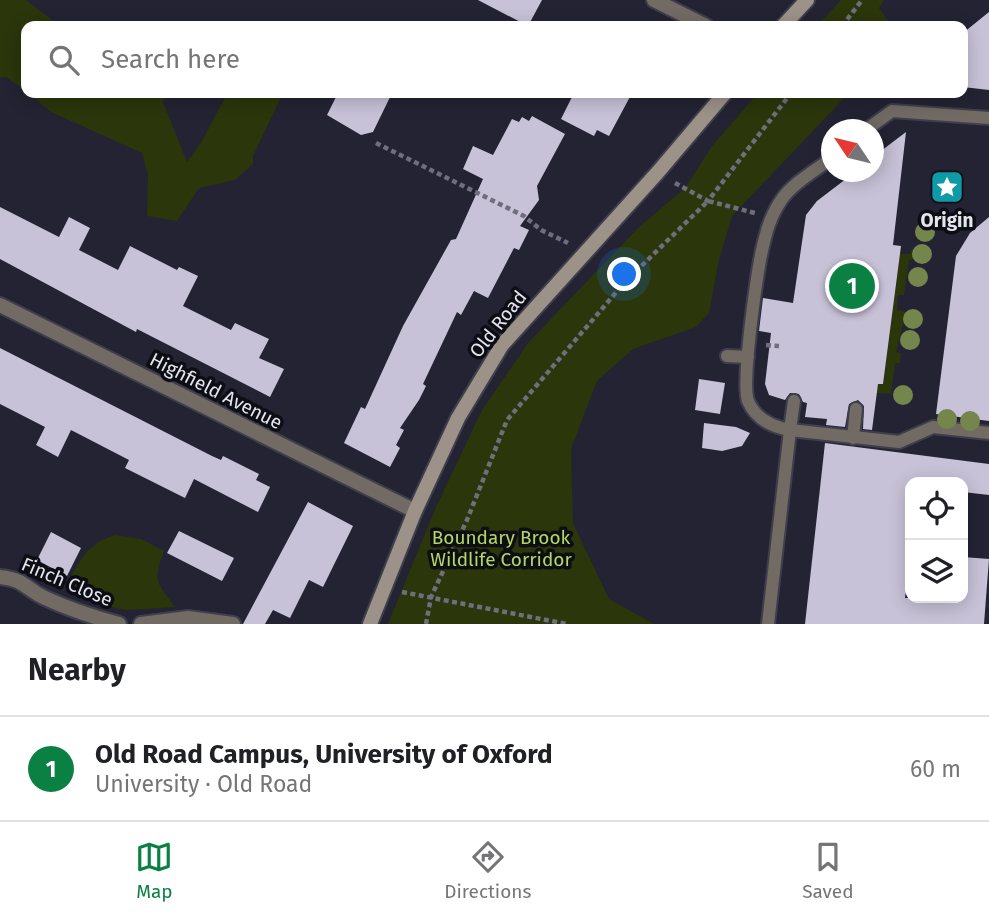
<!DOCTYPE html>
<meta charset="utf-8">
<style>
body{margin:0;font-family:"Fira Sans",sans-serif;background:#f2f2f2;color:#202124}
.controls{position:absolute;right:21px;bottom:21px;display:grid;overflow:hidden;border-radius:14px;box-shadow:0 4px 18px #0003}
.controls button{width:63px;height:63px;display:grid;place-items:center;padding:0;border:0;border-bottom:2px solid #e0e0e0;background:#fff;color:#202124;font:35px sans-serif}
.compass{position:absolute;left:821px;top:119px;width:63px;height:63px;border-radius:50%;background:#fff;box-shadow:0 4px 18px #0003;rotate:305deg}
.you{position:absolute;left:625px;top:275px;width:24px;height:24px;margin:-18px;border:5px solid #fff;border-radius:50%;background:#1a73e8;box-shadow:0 0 0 10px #1a73e833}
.badge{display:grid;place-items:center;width:46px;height:46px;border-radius:50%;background:#0b8043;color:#fff;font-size:23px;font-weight:700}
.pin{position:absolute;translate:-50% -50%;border:4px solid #fff;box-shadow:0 2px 7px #0006}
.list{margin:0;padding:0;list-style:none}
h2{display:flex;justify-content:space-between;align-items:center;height:91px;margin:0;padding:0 28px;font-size:30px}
h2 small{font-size:23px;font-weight:400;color:#757577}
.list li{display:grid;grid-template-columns:46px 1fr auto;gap:21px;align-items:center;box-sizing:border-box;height:105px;padding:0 28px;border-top:2px solid #e0e0e0}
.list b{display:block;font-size:26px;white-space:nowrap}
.list p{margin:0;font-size:23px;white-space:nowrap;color:#757577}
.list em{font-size:23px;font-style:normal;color:#757577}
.icon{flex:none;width:38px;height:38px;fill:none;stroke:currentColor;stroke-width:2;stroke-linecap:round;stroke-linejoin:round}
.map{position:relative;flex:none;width:989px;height:624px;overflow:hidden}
.search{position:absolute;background:#fff;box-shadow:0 4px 18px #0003;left:21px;right:21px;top:21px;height:77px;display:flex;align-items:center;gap:18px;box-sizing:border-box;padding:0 24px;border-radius:14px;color:#757577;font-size:26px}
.sheet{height:196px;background:#fff}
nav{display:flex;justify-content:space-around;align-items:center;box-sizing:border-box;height:98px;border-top:2px solid #e0e0e0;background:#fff;font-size:19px;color:#757577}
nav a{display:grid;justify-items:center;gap:4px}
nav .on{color:#0b8043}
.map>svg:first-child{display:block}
.green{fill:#2b360b}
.building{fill:#c7c2d7}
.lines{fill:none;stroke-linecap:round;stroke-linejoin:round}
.lane-casing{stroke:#3e3e4d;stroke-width:16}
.street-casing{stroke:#3e3e4d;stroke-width:18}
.secondary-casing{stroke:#3e3e4d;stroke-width:18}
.path{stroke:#6e6e7c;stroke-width:4.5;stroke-dasharray:5 3.5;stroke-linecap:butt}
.lane{stroke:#716b64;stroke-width:12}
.street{stroke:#716b64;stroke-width:14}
.secondary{stroke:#9d9288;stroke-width:14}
.tree{fill:#74864c}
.labels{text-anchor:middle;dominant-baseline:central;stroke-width:7;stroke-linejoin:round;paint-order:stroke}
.poi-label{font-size:19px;font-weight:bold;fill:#e5e5f0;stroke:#0d0d14}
.street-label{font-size:19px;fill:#e5e5f0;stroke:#0d0d14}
.park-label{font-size:19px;fill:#b6d761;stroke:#0d0d14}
</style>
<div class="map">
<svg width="989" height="624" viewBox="0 0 989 624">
<rect width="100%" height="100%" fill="#232333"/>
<path class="green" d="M0,0h26l26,20 16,6h-42v65l-20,-14 -6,1z
M841,0h43l-5,8 13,18h-75z
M28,93h140l-5,9 24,60c18,-21 26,-45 41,-69h55l-30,63v8l-18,16 -36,8 -22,33 -30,-5 1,-41 -6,-22 -91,-41z
M758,93h91l-117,123 -13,44 -10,53 -13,14 -63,22 -36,32 -26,68 2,74 36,76 45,25h-266l48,-117 46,-97 46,-67 110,-115 47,-40 27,-42z
M911,250h3l-1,9 -4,1 -5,35h-6l-1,15 9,2 -10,40 5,1 -1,10h-5l-4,31 -14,-1v-9h6l17,-130h10z
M116,535l25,4 23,12c-12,33 -7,30 11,56l-49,3 -19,-4 -39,-24c13,-23 21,-40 48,-47z"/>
<path class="building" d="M478,0h64l-14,26z
M989,12v78l-26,-3v-54z
M338,93h54l-19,39 -12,3 -34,-20z
M574,93h58l-23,43 -12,-6 -3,6 -33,-17z
M532,116l33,18 -28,52 2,14 -19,26 9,4 -10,20 -5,-2 -26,50 -14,-7 -13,24 -4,-3 -34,72 3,2 -7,14 -19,28 4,2 -8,15 4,3 -10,19 -46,-24 17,-36 4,2 38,-83 48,-86 5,-1 27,-60 -20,-10 10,-23 20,9 19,-36 7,3 3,-5 7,4z
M906,132l-13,113 8,1 -18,138h-5l-6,46 -9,-1 1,-23 -6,-6 -9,4 -4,23 -19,-2 1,-6 -22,-2 2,-14 -4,-1 -4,-8 -9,-1 -5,7 -16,-5 -4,-11 6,-51 -12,-2 4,-33 30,5 13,-88 11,-14 38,-29h18v-15z
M0,207l59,30 10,-20 21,11 -11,22 39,20 12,-24 47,24 2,-3 19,9 -15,30 48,24 4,-7 34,16 -10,19 25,11 -14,28 -133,-68 -1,3 -136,-73z
M989,217v204l-53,-7 20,-158 14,-23z
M0,348l212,108 9,4 2,-4 36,18 -3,6 14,7 -12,25 -64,-33 -9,19 -60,-30 4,-8 -58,-30 -13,27 -22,-12 9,-18 -45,-23z
M699,379l26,4 -5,31 -25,-4z
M704,423l32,4 14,6 -8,13 -20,5 -20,-3z
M825,443l164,21v31l-26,-3v-10h-53v70l-5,46h58v-41l26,2 -5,65h-179z
M308,502l45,24 -30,61 -14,-7 -19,38 -17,-8 -8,14h-22z
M179,531l55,27 -12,23 -55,-28z
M51,532l30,16 -14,28 -30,-16z"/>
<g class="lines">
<defs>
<path id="lane" d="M866,130l26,-19 97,7
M727,356l21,1
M794,401l-4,29 109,12 34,-15 56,6
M853,438l3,-29
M768,624l22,-194c-17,-3 -34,-10 -42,-29 -7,-19 10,-139 17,-163 3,-13 10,-29 17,-39 11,-16 34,-29 50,-41"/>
<path id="street" d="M654,0l52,26
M0,305l415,206
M0,577c26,3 24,11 45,21 24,11 48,19 74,26
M141,624l47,-6 45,6"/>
<path id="secondary" d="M783,26l24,-26
M370,624l45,-113 43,-93 44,-73 156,-173 67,-79"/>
</defs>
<use href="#lane" class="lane-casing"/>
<use href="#street" class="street-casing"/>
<use href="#secondary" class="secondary-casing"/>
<path class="path" d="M842,26l20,-26
M376,143l148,73 17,14 27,13
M675,183l33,18 83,-108
M766,345l13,1
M402,592l165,32
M426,624l5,-27 36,-77 40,-100 118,-138 83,-81 47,12"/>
<use href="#lane" class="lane"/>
<use href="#street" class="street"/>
<use href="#secondary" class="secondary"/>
</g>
<g class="tree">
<circle cx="925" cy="232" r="10"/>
<circle cx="922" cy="254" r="10"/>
<circle cx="918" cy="277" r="10"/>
<circle cx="913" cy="319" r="10"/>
<circle cx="910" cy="340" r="10"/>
<circle cx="903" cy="395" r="10"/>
<circle cx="947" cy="419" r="10"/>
<circle cx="970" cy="421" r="10"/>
</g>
<defs>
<symbol id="sight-square" viewBox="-11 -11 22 22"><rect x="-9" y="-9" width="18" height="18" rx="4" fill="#0f9aa8" stroke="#0d0d14"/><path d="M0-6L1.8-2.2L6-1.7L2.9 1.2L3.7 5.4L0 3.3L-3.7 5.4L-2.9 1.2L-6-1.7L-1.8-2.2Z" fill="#fff"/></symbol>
</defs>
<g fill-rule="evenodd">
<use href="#sight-square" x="928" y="168" width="38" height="38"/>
</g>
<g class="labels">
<g class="poi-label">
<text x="947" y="220">Origin</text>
</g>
<g class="street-label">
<text transform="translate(498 324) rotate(-52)">Old Road</text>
<text transform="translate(216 391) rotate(27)">Highfield Avenue</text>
<text transform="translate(67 582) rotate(23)">Finch Close</text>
</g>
<g class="park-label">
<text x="501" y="537">Boundary Brook<tspan x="501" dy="22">Wildlife Corridor</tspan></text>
</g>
</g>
</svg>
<div class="controls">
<button><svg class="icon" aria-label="locate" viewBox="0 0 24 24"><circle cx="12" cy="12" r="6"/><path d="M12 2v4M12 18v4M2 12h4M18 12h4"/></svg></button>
<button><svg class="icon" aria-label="layers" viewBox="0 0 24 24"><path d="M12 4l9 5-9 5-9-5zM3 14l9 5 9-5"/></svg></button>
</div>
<svg class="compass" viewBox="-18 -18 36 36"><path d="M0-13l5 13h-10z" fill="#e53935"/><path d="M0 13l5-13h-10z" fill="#757577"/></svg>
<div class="you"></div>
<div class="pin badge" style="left:852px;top:286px">1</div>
<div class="search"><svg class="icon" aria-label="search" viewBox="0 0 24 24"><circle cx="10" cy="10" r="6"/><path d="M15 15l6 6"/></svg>Search here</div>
</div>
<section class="sheet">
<h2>Nearby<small></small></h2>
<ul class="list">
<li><span class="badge">1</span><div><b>Old Road Campus, University of Oxford</b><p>University · Old Road</p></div><em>60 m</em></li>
</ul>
</section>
<nav>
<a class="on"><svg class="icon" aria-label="map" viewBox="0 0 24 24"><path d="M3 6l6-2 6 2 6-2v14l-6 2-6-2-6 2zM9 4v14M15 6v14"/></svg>Map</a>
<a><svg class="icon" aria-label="directions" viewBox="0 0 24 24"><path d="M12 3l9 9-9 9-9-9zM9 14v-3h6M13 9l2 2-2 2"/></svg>Directions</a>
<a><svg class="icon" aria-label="saved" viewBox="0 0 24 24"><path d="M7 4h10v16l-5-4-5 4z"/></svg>Saved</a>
</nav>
